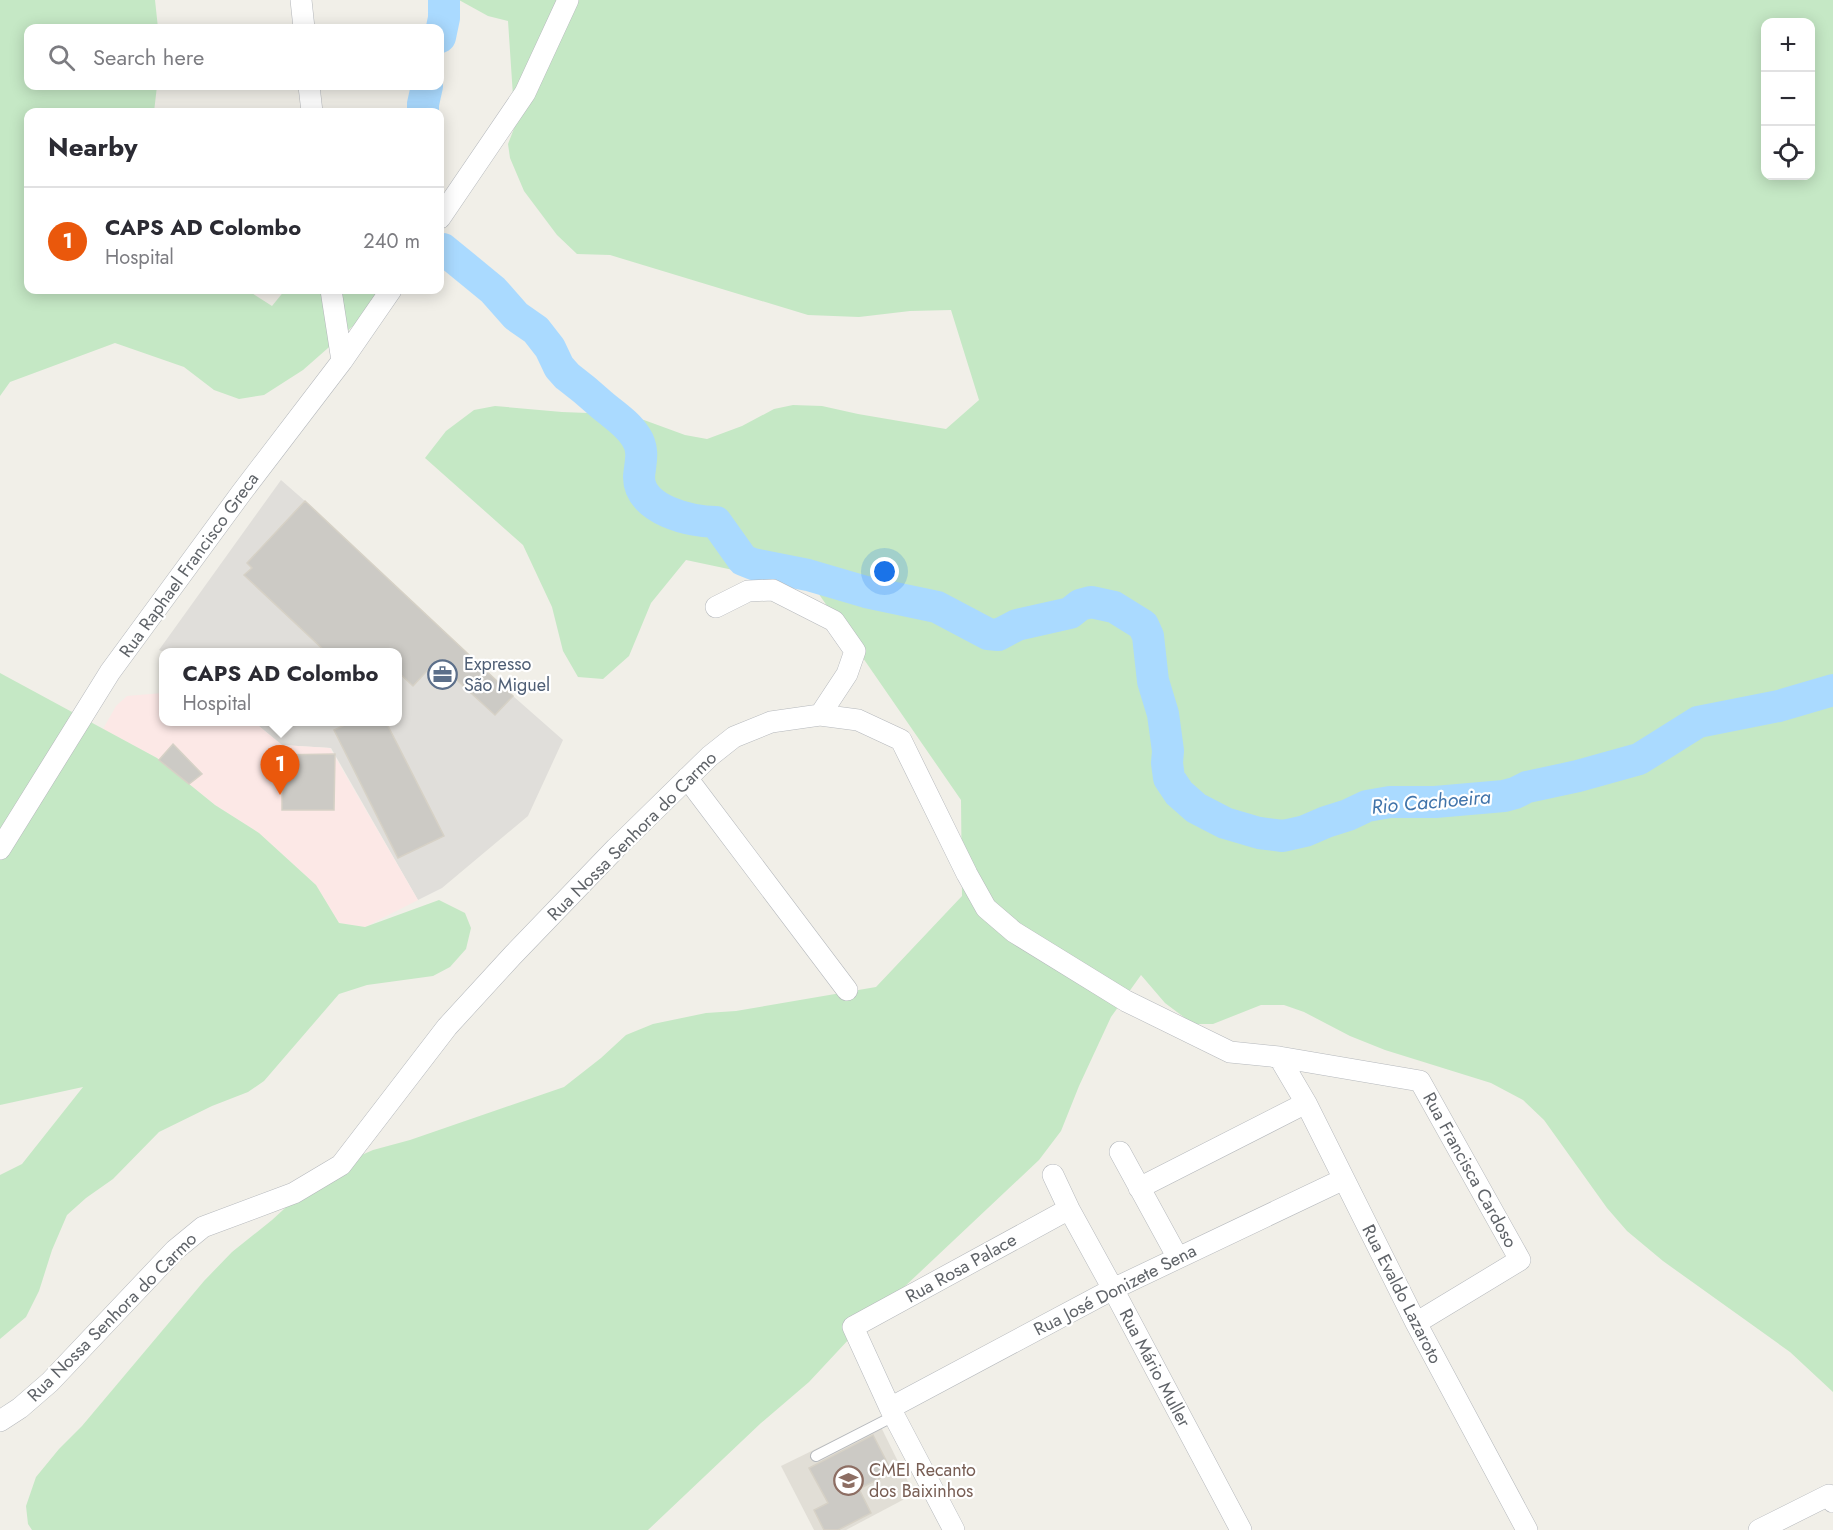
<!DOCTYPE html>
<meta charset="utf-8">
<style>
body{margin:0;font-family:Jost,sans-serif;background:#f2f2f3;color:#2b2b33}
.controls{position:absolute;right:18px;top:18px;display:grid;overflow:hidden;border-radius:12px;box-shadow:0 3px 15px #0003}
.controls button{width:54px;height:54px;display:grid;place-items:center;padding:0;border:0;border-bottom:2px solid #e1e1e2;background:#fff;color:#2b2b33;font:30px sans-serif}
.you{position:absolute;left:885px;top:572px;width:21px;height:21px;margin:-15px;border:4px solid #fff;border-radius:50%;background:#1a73e8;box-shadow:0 0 0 9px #1a73e833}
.badge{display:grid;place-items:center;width:39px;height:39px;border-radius:50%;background:#ea580c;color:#fff;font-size:20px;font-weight:700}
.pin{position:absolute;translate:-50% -50px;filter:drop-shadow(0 2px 3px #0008)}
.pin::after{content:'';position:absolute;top:32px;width:21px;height:18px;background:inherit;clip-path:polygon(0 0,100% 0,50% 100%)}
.popup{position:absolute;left:159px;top:648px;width:243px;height:78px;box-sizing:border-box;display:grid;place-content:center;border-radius:12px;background:#fff;filter:drop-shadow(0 2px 4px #0005);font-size:20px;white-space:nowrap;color:#7c7c81}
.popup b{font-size:22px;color:#2b2b33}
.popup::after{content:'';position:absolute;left:50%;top:100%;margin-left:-12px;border:12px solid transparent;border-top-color:#fff}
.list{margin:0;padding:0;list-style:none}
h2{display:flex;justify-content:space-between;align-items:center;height:78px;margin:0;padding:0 24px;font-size:26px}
h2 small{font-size:20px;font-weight:400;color:#7c7c81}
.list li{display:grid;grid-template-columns:39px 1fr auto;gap:18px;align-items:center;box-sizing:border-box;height:108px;padding:0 24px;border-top:2px solid #e1e1e2}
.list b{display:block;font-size:22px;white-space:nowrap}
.list p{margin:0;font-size:20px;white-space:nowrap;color:#7c7c81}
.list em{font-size:20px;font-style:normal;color:#7c7c81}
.icon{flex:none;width:33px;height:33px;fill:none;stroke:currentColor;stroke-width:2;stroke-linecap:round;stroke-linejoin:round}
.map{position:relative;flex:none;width:1833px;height:1530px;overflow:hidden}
.search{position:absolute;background:#fff;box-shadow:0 3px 15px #0003;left:24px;top:24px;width:420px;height:66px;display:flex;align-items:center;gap:15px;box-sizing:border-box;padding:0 21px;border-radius:12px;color:#7c7c81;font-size:22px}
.panel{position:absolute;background:#fff;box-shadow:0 3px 15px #0003;left:24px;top:108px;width:420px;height:186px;border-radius:12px}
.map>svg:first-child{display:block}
.industrial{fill:#e0deda}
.education{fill:#e1ded6}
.medical{fill:#fce8e6}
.green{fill:#c5e8c5;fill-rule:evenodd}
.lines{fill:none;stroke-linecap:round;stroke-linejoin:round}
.river{stroke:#aadaff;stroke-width:32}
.building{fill:#cccac5;stroke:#d6d1c6;stroke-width:1.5}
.service-casing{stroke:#b5b8bc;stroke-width:12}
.minor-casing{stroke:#b5b8bc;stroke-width:22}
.service{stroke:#fff;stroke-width:10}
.minor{stroke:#fff;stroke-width:21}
.labels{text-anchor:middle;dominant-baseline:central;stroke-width:4.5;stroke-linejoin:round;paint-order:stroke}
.street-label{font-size:18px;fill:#5f6368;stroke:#fff}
.service-label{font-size:18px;fill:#4e5e75;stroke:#fff;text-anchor:start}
.education-label{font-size:18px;fill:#785e54;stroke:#fff;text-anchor:start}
.water-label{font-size:20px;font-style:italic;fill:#4174aa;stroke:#fff}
</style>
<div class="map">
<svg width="1833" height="1530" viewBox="0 0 1833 1530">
<rect width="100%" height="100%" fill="#f1efe8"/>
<path class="industrial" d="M281,480l24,21 208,195 50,44 -35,76 -86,72 -24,12 -87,-152 -49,-3 -28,-23h143v-70h-233l-5,-2z"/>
<path class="education" d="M877,1419l37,75 -68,36h-32l-33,-64z"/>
<path class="medical" d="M163,693v29h91l28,23 48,3 88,152 -53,27 -26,-4 -23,-38 -57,-52 -44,-28 -58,-47 -54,-29 13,-23 11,-10z"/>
<path class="green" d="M0,0h155l3,28h-130v58h129l-3,26h-126v178h219l25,16 13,-16h97l-21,29 -58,51 -39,25 -25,4 -25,-9 -30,-23 -69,-24 -105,39 -10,14z
M459,0h1374v1392l-43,-40 -127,-91 -36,-30 -20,-23 -63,-88 -21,-20 -32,-17 -106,-33 -35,-14 -46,-24 -20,-7h-23l-48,19h-20l-28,-21 -24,-28 -30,42 -32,69 -18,45 -22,29 -189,178 -41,44 -48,41 -113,107h-616l-4,-6 -2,-18 10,-29 23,-28 23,-23 122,-145 28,-29 40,-32 45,-41 24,-15 32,-14 37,-10 154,-53 37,-29 25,-23 27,-11 53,-11 30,-2 140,-24 86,-91 -1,-96 -147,-213 -128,-27 -35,43 -22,53 -26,23 -25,-2 -15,-26 -11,-44 -29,-62 -98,-87 21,-27 28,-21 21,-4 67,6 52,2 30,6 41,15 22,4 35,-13 32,-17 19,-4 29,1 36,8 88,15 33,-29 -28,-90 -41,1 -51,6 -51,-2 -198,-60 -33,-1 -20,-19 -33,-44 -14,-33 -2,-14 7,-18 -7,-105 -20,-5zM1766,22h44v154h-44z
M0,673l157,85 58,47 44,28 57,52 23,38 26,4 74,-27 26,13 6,15 -5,21 -16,18 -17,9 -66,9 -28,9 -75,87 -16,11 -36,14 -53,26 -46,47 -27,19 -19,17 -15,35 -13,41 -13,26 -26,22v-164l22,-11 61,-77 -83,18z"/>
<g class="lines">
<path class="river" d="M440,37l4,-19v-18
M423,112v-8l4,-18
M443,249l50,41 23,26 20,14 14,18 9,19 8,9c12,9 24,19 35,29 12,10 26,19 34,32 9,14 4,26 3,40 0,33 52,45 77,45l27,38 10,4 55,11 58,17 71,15 51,27 10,1 19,-10 53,-12 10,-8 11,-3 23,5 29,18 5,11 5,45 10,33 5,37 -1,12 2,15 10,15 17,15 29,15 34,10 24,3 22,-5 21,-9 22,-7 19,-9 23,-4h45l69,-6 11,-3 12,-6 51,-11 61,-17 59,-37 81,-16 54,-16"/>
</g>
<path class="building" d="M305,501l208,195 -18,19 -59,-54 -23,25 -16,-15v-19h-71l-82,-77 8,-7 -5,-5z
M351,722h35l58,114 -46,22 -64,-128z
M173,744l29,30 -13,10 -30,-24z
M335,754l-1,56h-52v-29h-6l-1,-26z
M873,1435l19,37 -33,17 12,24 -33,17h-14l-10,-20 14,-7 -19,-35z"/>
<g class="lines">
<defs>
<path id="service" d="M816,1456l78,-40"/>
<path id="minor" d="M301,0l3,28
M309,86l3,26
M440,218l85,-125 43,-93
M331,290l11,71
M716,607l32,-16 25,-1 61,31 21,30 -8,23 -27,41
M687,778l160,212
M0,849l110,-177 132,-180 100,-131 49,-71
M1279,1057l27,46 110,220 111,207
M1120,1152l58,106
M1053,1175l16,34 44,80 128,241
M1139,1188l167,-85
M890,1408l223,-119 231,-110
M0,1421l20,-13 30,-26 125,-132 28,-23 91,-34 47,-28 106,-138 66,-72 103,-107 94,-92 24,-19 37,-15 49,-7 38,5 43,20 66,134 19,34 28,24 112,69 104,51 49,5 141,24 100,179 -104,63
M954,1530l-64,-122 -37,-81 216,-118
M1759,1530l70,-35 4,7"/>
</defs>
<use href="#service" class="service-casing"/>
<use href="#minor" class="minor-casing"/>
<use href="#service" class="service"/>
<use href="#minor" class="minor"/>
</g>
<defs>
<symbol id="office-ring" viewBox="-11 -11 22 22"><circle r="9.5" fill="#fff" stroke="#5c6f8a" stroke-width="1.5"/><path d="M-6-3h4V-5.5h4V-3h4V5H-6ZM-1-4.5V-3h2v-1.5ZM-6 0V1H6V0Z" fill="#5c6f8a"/></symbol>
<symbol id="school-ring" viewBox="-11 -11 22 22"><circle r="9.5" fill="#fff" stroke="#8d6e63" stroke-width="1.5"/><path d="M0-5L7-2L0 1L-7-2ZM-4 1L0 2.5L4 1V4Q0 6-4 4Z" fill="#8d6e63"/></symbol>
</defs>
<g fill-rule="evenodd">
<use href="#office-ring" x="426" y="658" width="33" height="33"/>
<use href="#school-ring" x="832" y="1464" width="33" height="33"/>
</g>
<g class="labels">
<g class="street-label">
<text transform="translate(189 565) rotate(-54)">Rua Raphael Francisco Greca</text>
<text transform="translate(632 836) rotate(-45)">Rua Nossa Senhora do Carmo</text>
<text transform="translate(1470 1170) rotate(61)">Rua Francisca Cardoso</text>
<text transform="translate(961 1268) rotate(-29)">Rua Rosa Palace</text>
<text transform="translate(1115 1290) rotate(-27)">Rua José Donizete Sena</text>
<text transform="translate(1402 1294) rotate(63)">Rua Evaldo Lazaroto</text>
<text transform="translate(112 1317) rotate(-45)">Rua Nossa Senhora do Carmo</text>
<text transform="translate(1155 1368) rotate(62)">Rua Mário Muller</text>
</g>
<g class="service-label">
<text x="464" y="664">Expresso<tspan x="464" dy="21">São Miguel</tspan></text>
</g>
<g class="education-label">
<text x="869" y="1470">CMEI Recanto<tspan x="869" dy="21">dos Baixinhos</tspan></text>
</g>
<g class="water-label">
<text transform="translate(1431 802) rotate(-5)">Rio Cachoeira</text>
</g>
</g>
</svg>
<div class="controls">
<button>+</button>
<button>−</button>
<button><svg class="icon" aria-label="locate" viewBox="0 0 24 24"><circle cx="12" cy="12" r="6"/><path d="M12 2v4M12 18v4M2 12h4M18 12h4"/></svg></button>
</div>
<div class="you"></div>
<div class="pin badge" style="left:280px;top:795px">1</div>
<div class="popup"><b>CAPS AD Colombo</b>Hospital</div>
<div class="search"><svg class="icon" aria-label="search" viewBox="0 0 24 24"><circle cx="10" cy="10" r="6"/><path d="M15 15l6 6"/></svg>Search here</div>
<section class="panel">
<h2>Nearby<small></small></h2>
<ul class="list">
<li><span class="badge">1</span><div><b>CAPS AD Colombo</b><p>Hospital</p></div><em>240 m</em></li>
</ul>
</section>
</div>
